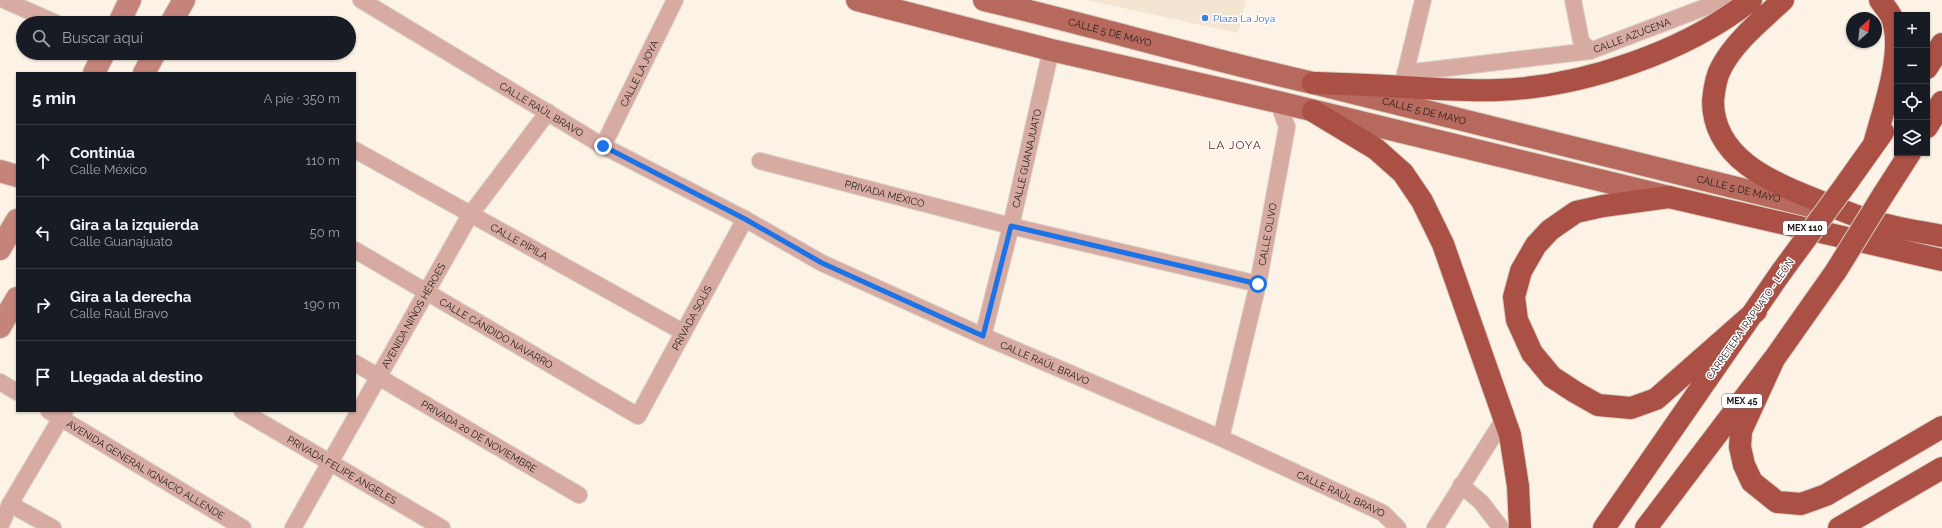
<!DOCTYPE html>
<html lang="es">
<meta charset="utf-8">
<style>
body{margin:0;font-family:Raleway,sans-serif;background:#20242c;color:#f1f3f6}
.controls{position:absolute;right:12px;top:12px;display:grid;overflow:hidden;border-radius:0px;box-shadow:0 1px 3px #0004}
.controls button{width:36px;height:36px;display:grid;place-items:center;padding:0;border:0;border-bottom:1px solid #363941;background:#171b24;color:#f1f3f6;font:20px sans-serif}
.compass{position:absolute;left:1846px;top:12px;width:36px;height:36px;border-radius:50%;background:#171b24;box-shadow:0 1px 3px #0004;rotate:27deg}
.stop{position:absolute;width:12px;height:12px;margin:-9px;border:3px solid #1a73e8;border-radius:50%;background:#fff}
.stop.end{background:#1a73e8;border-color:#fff;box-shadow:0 1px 4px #0008}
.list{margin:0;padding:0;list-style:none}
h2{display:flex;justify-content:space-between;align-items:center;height:52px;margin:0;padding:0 16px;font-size:17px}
h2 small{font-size:13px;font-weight:400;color:#9ea1a6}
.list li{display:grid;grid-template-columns:26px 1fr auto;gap:12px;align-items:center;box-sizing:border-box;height:72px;padding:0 16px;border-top:1px solid #363941}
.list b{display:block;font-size:15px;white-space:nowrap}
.list p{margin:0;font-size:13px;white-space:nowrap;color:#9ea1a6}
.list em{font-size:13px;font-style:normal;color:#9ea1a6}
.icon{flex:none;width:22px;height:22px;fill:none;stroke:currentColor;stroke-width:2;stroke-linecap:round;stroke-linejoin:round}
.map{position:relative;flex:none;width:1942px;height:528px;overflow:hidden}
.search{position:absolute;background:#171b24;box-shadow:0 1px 3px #0004;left:16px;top:16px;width:340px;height:44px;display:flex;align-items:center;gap:10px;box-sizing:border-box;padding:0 14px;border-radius:22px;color:#9ea1a6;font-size:15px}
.panel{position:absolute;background:#171b24;box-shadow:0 1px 3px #0004;left:16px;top:72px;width:340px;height:340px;border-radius:0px}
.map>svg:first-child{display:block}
.built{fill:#f4e5d3}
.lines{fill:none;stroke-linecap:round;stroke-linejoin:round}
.street-casing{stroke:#d9d1c5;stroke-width:18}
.secondary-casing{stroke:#d9d1c5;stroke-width:24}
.primary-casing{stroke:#d9d1c5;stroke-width:24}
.highway-casing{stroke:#d9d1c5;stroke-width:24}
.street{stroke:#d7aaa2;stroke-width:16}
.secondary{stroke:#c5847a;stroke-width:22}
.primary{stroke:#b7695e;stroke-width:22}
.highway{stroke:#aa5045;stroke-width:22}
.highway-bridge-casing{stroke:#d9d1c5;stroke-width:24;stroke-linecap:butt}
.highway-bridge{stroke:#aa5045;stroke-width:22}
.route{stroke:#1a73e8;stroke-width:5}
.shop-dot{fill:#3f7fe0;stroke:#fff;stroke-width:1.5}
.labels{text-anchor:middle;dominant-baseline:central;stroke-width:3;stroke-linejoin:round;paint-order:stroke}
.shield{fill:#fff;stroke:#63615e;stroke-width:1}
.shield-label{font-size:9px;font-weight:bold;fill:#201d19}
.shop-label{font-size:10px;fill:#366cbe;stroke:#fff;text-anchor:start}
.street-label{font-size:10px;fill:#201d19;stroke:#fff}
.quarter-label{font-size:12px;letter-spacing:1px;fill:#6c281a;stroke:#fff}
</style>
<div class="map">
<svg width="1942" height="528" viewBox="0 0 1942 528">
<rect width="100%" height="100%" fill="#fcf3e6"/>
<path class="built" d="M1086,0h160l-8,33z"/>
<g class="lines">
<defs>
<g id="street">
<path d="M4,0l52,23"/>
<path id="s1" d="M361,0l242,146 142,73 77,44 161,73 238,102 162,75 15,15"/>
<path d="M1573,0l8,41 9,10"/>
<path id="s2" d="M1405,73l185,-22 134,-51"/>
<path d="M1403,83l20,-83"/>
<path id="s3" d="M603,146l72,-146"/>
<path id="s4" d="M355,150l328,182"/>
<path id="s5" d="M760,161l251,65 247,58"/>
<path id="s6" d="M355,250l283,166 107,-197"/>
<path id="s7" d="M983,336l28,-110 40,-176"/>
<path id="s8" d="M355,363l224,132"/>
<path d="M0,382l17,10"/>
<path id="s9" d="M49,411l194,117"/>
<path id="s10" d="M242,411l200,117"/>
<path id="s11" d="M1221,438l37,-154 29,-157 -9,-25"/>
<path d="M1461,485l20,17 20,26"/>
<path d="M10,504l43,24"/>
<path d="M0,527l10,-23 55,-93"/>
<path id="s12" d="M293,528l177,-313 78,-103"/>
<path d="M1435,528l69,-109"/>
</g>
<path id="secondary" d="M119,23l11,-23
M171,23l13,-23
M94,73l10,-20
M144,73l11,-20
M0,171l17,5
M0,249l17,-29
M0,327l17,-29"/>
<g id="primary">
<path d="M857,0l194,50 227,52 391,95"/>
<path id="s13" d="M984,0c110,26 218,58 329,83l505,125"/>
</g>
<path id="highway" d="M1783,0c-21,20 -47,40 -61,66 -6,10 -8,24 -9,35 0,56 57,81 101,98 17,7 34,14 51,20 24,8 52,12 77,17
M1927,68l15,-24
M1313,83c30,1 61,2 91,4 31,2 62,4 94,3 84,-3 187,-38 253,-90
M1313,111l63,38 27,24 19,28 21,43 67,191 8,51 2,42
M1927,127l15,-25
M1874,144c9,-33 31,-93 18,-126 -2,-6 -9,-13 -12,-18
M1846,184l37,-52
M1883,195l27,-42
M1756,311l-100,88 -25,9 -33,-3 -23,-13 -23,-15 -20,-24 -15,-33 -3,-23 7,-26 15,-26 14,-15 26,-18 27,-6 66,-9 273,63
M1774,359l-33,72 -1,16 4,18 8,17 25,20 24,2 25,-9 116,-68
M1604,528l178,-257
M1646,528l128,-169 62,-88
M1839,528l103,-60"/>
</defs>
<use href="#street" class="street-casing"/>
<use href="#secondary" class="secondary-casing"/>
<use href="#primary" class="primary-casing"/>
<use href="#highway" class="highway-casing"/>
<use href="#street" class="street"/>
<use href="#secondary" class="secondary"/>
<use href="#primary" class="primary"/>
<use href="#highway" class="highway"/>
<defs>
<path id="highway-bridge" d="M1782,271l64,-87
M1836,271l47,-76"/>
</defs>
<use href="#highway-bridge" class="highway-bridge-casing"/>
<use href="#highway-bridge" class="highway-bridge"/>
</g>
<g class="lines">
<path class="route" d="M603,146l142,73 77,44 161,73 28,-110 247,58"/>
</g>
<circle class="shop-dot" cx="1205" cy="18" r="4"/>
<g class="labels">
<g class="shield">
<rect x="1783" y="221" width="44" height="14" rx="3"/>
<rect x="1722" y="394" width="40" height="14" rx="3"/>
</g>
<g class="shield-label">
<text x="1805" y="228">MEX 110</text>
<text x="1742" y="401">MEX 45</text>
</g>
<g class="shop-label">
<text x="1213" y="18">Plaza La Joya</text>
</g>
<g class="street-label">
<text stroke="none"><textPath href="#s13" startOffset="130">CALLE 5 DE MAYO</textPath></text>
<text stroke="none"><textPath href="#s2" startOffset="231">CALLE AZUCENA</textPath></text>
<text stroke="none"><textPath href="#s3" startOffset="81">CALLE LA JOYA</textPath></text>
<text stroke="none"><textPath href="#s1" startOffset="211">CALLE RAÚL BRAVO</textPath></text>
<text stroke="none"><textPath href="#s13" startOffset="454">CALLE 5 DE MAYO</textPath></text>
<text stroke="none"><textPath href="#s7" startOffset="183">CALLE GUANAJUATO</textPath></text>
<text stroke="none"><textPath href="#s13" startOffset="778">CALLE 5 DE MAYO</textPath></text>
<text stroke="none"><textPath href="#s5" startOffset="129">PRIVADA MÉXICO</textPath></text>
<text stroke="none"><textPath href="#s11" startOffset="209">CALLE OLIVO</textPath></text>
<text stroke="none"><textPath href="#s4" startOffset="188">CALLE PÍPILA</textPath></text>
<text stroke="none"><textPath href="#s12" startOffset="244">AVENIDA NIÑOS HÉROES</textPath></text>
<text stroke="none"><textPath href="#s6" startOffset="440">PRIVADA SOLÍS</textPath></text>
<text transform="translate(1750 319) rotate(-55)">CARRETERA IRAPUATO - LEÓN</text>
<text stroke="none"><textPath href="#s6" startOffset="164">CALLE CÁNDIDO NAVARRO</textPath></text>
<text stroke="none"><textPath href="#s1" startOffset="775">CALLE RAÚL BRAVO</textPath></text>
<text stroke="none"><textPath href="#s8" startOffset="144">PRIVADA 20 DE NOVIEMBRE</textPath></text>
<text stroke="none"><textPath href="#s9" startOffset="113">AVENIDA GENERAL IGNACIO ALLENDE</textPath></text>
<text stroke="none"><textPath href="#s10" startOffset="116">PRIVADA FELIPE ÁNGELES</textPath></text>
<text stroke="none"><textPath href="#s1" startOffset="1099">CALLE RAÚL BRAVO</textPath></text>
</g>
<g class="quarter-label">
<text x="1235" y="145">LA JOYA</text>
</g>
</g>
</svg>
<div class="controls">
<button>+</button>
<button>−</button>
<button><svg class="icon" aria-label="locate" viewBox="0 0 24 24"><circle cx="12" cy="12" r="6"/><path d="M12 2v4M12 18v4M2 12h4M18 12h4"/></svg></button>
<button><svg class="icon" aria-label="layers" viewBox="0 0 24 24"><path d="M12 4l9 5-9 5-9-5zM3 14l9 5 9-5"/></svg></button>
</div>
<svg class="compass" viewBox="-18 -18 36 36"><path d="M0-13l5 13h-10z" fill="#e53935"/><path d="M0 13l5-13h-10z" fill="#9ea1a6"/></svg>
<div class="stop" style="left:1258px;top:284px"></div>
<div class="stop end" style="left:603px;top:146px"></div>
<div class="search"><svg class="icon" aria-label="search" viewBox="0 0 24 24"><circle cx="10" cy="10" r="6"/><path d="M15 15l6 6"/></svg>Buscar aquí</div>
<section class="panel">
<h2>5 min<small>A pie · 350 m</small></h2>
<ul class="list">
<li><svg class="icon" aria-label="ahead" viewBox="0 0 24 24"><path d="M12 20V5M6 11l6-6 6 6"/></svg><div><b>Continúa</b><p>Calle México</p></div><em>110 m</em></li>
<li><svg class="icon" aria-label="left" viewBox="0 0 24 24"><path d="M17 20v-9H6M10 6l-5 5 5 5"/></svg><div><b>Gira a la izquierda</b><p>Calle Guanajuato</p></div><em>50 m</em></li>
<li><svg class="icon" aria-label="right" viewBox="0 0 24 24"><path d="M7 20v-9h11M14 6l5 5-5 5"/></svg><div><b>Gira a la derecha</b><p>Calle Raúl Bravo</p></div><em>190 m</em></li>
<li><svg class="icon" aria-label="arrive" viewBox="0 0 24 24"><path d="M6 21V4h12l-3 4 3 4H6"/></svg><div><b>Llegada al destino</b></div></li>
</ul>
</section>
</div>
